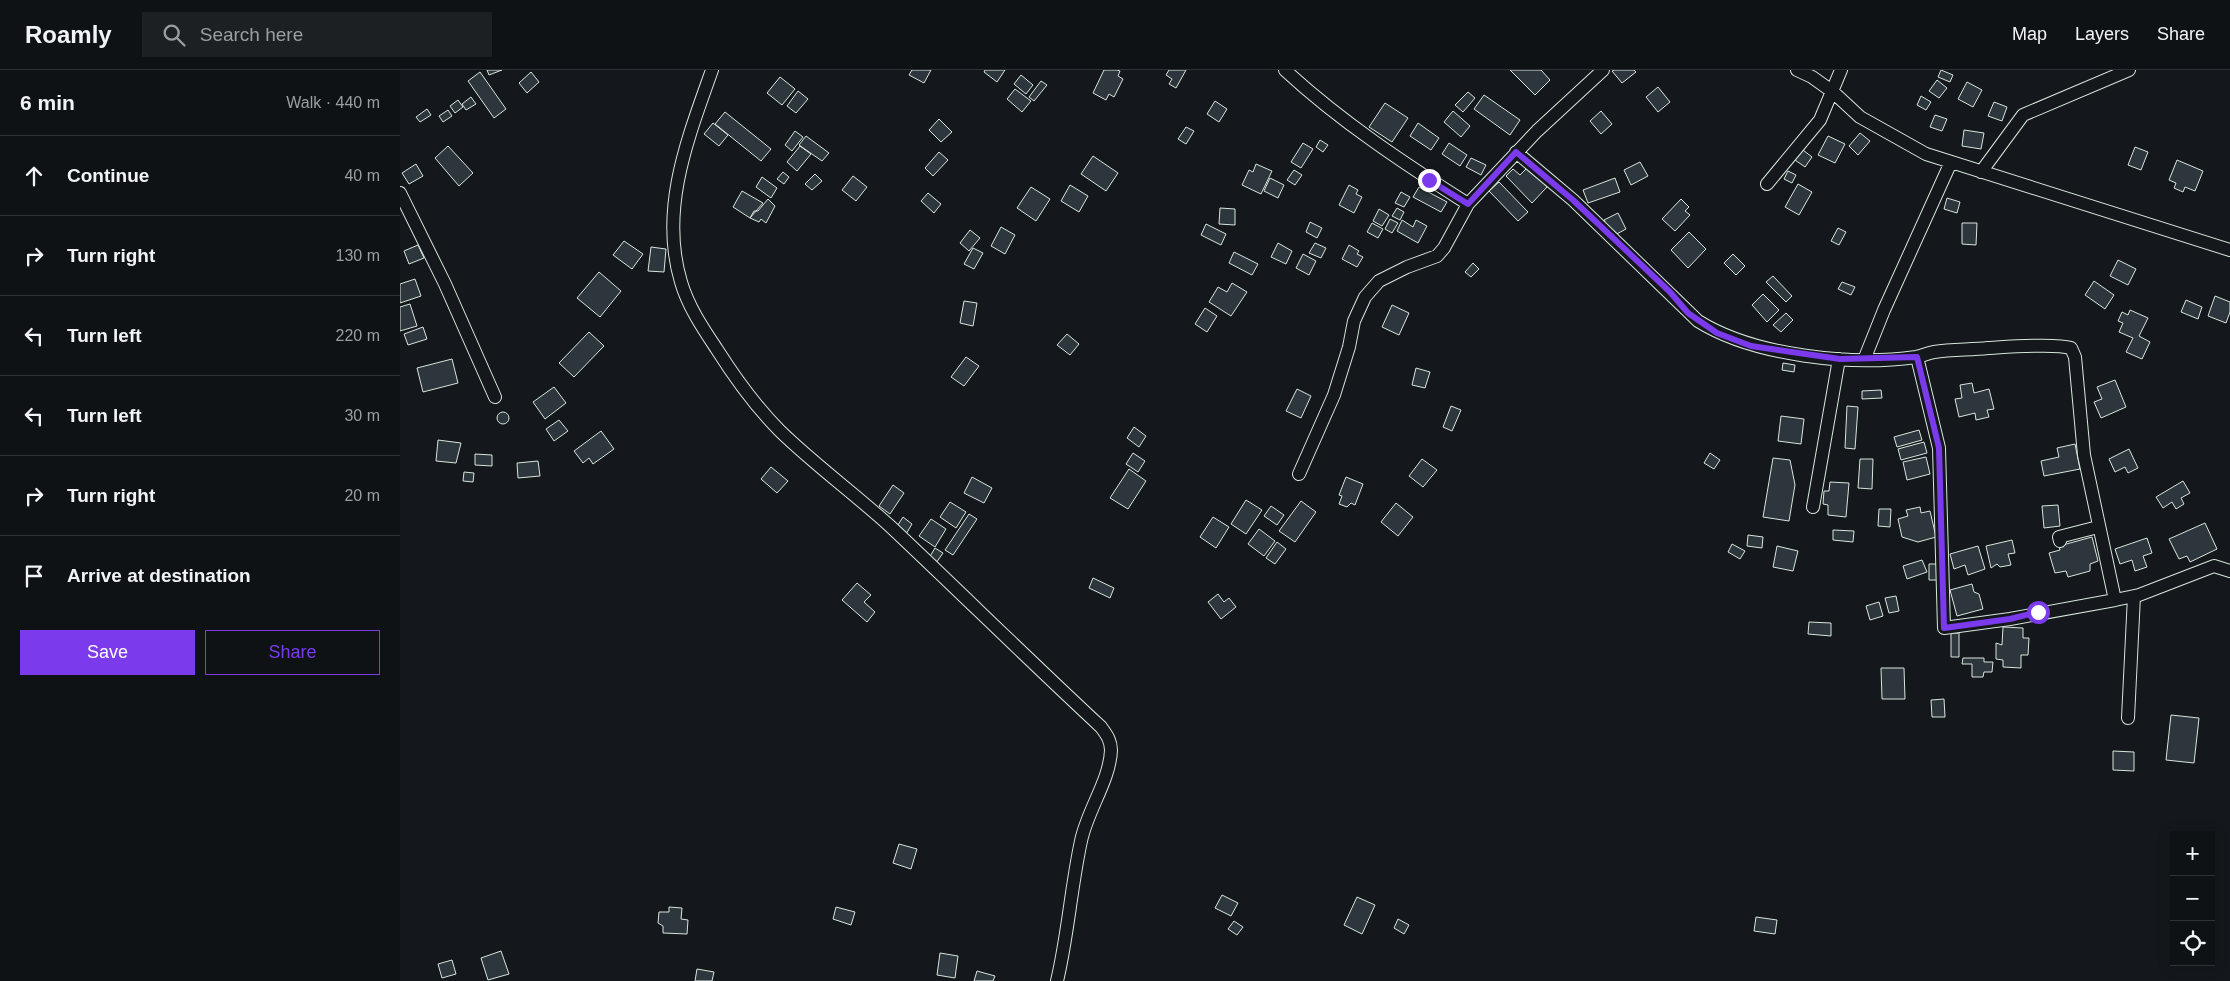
<!DOCTYPE html>
<meta charset="utf-8">
<style>
body{margin:0;font-family:Helvetica,sans-serif;background:#1d2022;color:#f1f3f6}
.controls{position:absolute;right:15px;bottom:15px;display:grid;overflow:hidden;border-radius:0px;box-shadow:0 2px 12px #0003}
.controls button{width:45px;height:45px;display:grid;place-items:center;padding:0;border:0;border-bottom:1px solid #2f3234;background:#0f1215;color:#f1f3f6;font:25px sans-serif}
.stop{position:absolute;width:15px;height:15px;margin:-11px;border:4px solid #7c3aed;border-radius:50%;background:#fff}
.stop.end{background:#7c3aed;border-color:#fff;box-shadow:0 1px 5px #0008}
.list{margin:0;padding:0;list-style:none}
h2{display:flex;justify-content:space-between;align-items:center;height:65px;margin:0;padding:0 20px;font-size:21px}
h2 small{font-size:16px;font-weight:400;color:#9b9ea0}
.list li{display:grid;grid-template-columns:32px 1fr auto;gap:15px;align-items:center;box-sizing:border-box;height:80px;padding:0 20px;border-top:1px solid #2f3234}
.list b{display:block;font-size:19px;white-space:nowrap}
.list em{font-size:16px;font-style:normal;color:#9b9ea0}
.actions{display:flex;gap:10px;padding:15px 20px}
.actions a{flex:1;padding:11px 0;border:1px solid #7c3aed;border-radius:0px;text-align:center;font-size:18px;color:#7c3aed}
.actions .main{background:#7c3aed;color:#fff}
.icon{flex:none;width:28px;height:28px;fill:none;stroke:currentColor;stroke-width:2;stroke-linecap:round;stroke-linejoin:round}
.map{position:relative;flex:none;width:1830px;height:911px;overflow:hidden}
header{display:flex;align-items:center;gap:30px;box-sizing:border-box;height:70px;padding:0 25px;background:#0f1215;border-bottom:1px solid #2f3234}
header strong{font-size:24px}
nav{display:flex;gap:28px;margin-inline-start:auto;font-size:18px}
.search{width:350px;height:45px;background:#1d2022;display:flex;align-items:center;gap:12px;box-sizing:border-box;padding:0 18px;border-radius:0px;color:#9b9ea0;font-size:19px}
main{display:flex}
aside{flex:1;background:#0f1215}
.map>svg:first-child{display:block}
.building{fill:#2c363c;stroke:#d8e6dc}
.lines{fill:none;stroke-linecap:round;stroke-linejoin:round}
.minor-casing{stroke:#d8e6dc;stroke-width:14}
.minor{stroke:#14181c;stroke-width:12}
.route{stroke:#7c3aed;stroke-width:6}
</style>
<header>
<strong>Roamly</strong>
<div class="search"><svg class="icon" aria-label="search" viewBox="0 0 24 24"><circle cx="10" cy="10" r="6"/><path d="M15 15l6 6"/></svg>Search here</div>
<nav><a>Map</a><a>Layers</a><a>Share</a></nav>
</header>
<main>
<aside>
<h2>6 min<small>Walk · 440 m</small></h2>
<ul class="list">
<li><svg class="icon" aria-label="ahead" viewBox="0 0 24 24"><path d="M12 20V5M6 11l6-6 6 6"/></svg><div><b>Continue</b></div><em>40 m</em></li>
<li><svg class="icon" aria-label="right" viewBox="0 0 24 24"><path d="M7 20v-9h11M14 6l5 5-5 5"/></svg><div><b>Turn right</b></div><em>130 m</em></li>
<li><svg class="icon" aria-label="left" viewBox="0 0 24 24"><path d="M17 20v-9H6M10 6l-5 5 5 5"/></svg><div><b>Turn left</b></div><em>220 m</em></li>
<li><svg class="icon" aria-label="left" viewBox="0 0 24 24"><path d="M17 20v-9H6M10 6l-5 5 5 5"/></svg><div><b>Turn left</b></div><em>30 m</em></li>
<li><svg class="icon" aria-label="right" viewBox="0 0 24 24"><path d="M7 20v-9h11M14 6l5 5-5 5"/></svg><div><b>Turn right</b></div><em>20 m</em></li>
<li><svg class="icon" aria-label="arrive" viewBox="0 0 24 24"><path d="M6 21V4h12l-3 4 3 4H6"/></svg><div><b>Arrive at destination</b></div></li>
</ul>
<div class="actions"><a class="main">Save</a><a>Share</a></div>
</aside>
<div class="map">
<svg width="1830" height="911" viewBox="0 0 1830 911">
<rect width="100%" height="100%" fill="#14181c"/>
<path class="building" d="M87,0h15l-13,5z
M512,0h19l-7,13 -15,-8z
M585,0h20l-8,12 -13,-10z
M704,0h13l3,1 -2,5 5,3 -9,18 -5,-3 -3,6 -13,-7z
M769,0h17l-10,18 -7,-4 3,-5 -6,-4z
M1110,0h31l9,10 -15,15z
M1214,0h20l2,2 -14,11 -10,-12z
M1541,0l12,5 -3,7 -12,-5z
M80,2l26,37 -12,9 -26,-37z
M131,2l8,10 -12,11 -8,-10z
M621,5l12,10 -7,9 -12,-10z
M380,7l15,12 -13,16 -15,-12z
M1537,10l10,8 -8,10 -10,-7z
M641,11l6,4 -13,16 -5,-4z
M1567,12l15,8 -9,17 -15,-8z
M1258,17l12,15 -12,10 -12,-15z
M615,19l16,12 -9,11 -15,-13z
M398,21l10,8 -12,14 -9,-7z
M1068,22l7,6 -12,14 -8,-7z
M1084,25l36,25 -10,15 -36,-26z
M1521,26l10,6 -5,8 -9,-5z
M71,27l5,7 -10,6 -4,-6z
M58,30l5,7 -8,6 -5,-7z
M815,31l12,8 -8,13 -12,-8z
M1594,32l13,5 -5,14 -14,-5z
M985,33l23,15 -16,24 -23,-15z
M27,39l4,6 -11,7 -4,-5z
M48,40l4,6 -9,6 -4,-6z
M1053,41l17,15 -9,11 -17,-15z
M1201,41l11,13 -11,10 -11,-13z
M325,42l46,37 -10,12 -46,-37z
M1535,45l12,4 -5,12 -12,-4z
M539,49l13,13 -11,10 -12,-12z
M313,53l15,12 -9,11 -15,-12z
M1018,53l21,15 -8,12 -21,-14z
M786,57l8,4 -8,13 -8,-5z
M1564,60l20,3 -3,16 -19,-3z
M395,61l8,6 -11,14 -7,-6z
M1460,63l10,8 -12,14 -9,-9z
M406,66l23,17 -7,8 -23,-16z
M1428,66l17,8 -10,19 -17,-8z
M920,70l8,5 -5,7 -7,-5z
M903,73l10,6 -12,19 -10,-6z
M1049,73l18,12 -7,11 -18,-12z
M48,76l25,27 -14,13 -24,-28z
M400,76l11,8 -14,17 -10,-9z
M1735,77l13,5 -7,18 -13,-5z
M1403,80l9,7 -7,10 -10,-7z
M539,82l9,8 -15,16 -8,-8z
M693,86l25,17 -12,18 -25,-17z
M1071,88l15,7 -5,10 -15,-8z
M1777,90l26,11 -8,20 -10,-4 -2,5 -9,-4 2,-5 -7,-3z
M1240,92l8,14 -17,9 -7,-15z
M16,94l7,12 -14,8 -7,-11z
M856,94l16,7 -11,23 -19,-9 7,-15 4,2z
M1128,97l19,20 -15,16 -26,-27 7,-7 7,6z
M894,100l8,5 -7,10 -8,-5z
M1388,101l8,4 -4,8 -8,-4z
M383,102l6,5 -5,7 -7,-5z
M415,104l7,7 -10,9 -7,-6z
M453,106l14,11 -11,14 -14,-11z
M362,107l15,11 -6,10 -15,-11z
M870,108l14,7 -6,13 -14,-7z
M1215,108l5,14 -32,11 -5,-13z
M1099,112l29,30 -10,9 -29,-30z
M1398,114l14,8 -13,23 -14,-8z
M670,115l18,11 -9,16 -18,-11z
M949,115l9,5 -2,4 6,3 -8,16 -15,-8z
M631,117l19,12 -14,22 -19,-13z
M1019,117l28,15 -6,10 -28,-15z
M342,121l21,12 -13,15 -17,-11z
M1001,122l9,5 -6,10 -9,-4z
M528,123l13,11 -7,9 -13,-12z
M1547,128l13,4 -3,11 -13,-4z
M368,129l7,7 -9,17 -5,-4 -2,3 -9,-4 4,-7h4z
M1281,129l8,8 -4,4 5,4 -15,16 -13,-12z
M820,138l15,1v16l-16,-1z
M997,138l7,4 -4,8 -8,-4z
M979,139l10,6 -7,11 -9,-5z
M1218,143l8,16 -13,7 -9,-16z
M990,149l8,4 -6,10 -7,-4z
M1002,150l11,7 3,-7 11,6 -9,17 -21,-12z
M910,152l12,6 -5,10 -11,-6z
M972,153l11,6 -5,9 -11,-6z
M1562,153h15l-1,22 -14,-1z
M806,154l20,10 -5,11 -20,-10z
M601,157l14,8 -10,19 -14,-8z
M1438,158l8,4 -7,13 -8,-4z
M570,160l10,8 -11,13 -9,-8z
M1289,162l17,17 -18,19 -17,-18z
M224,171l19,13 -11,15 -19,-14z
M878,173l14,8 -6,13 -15,-7z
M915,173l11,5 -5,10 -12,-5z
M18,175l6,13 -15,6 -5,-13z
M949,175l10,6 -2,3 6,3 -6,10 -15,-8z
M251,177l15,2 -2,23 -16,-1z
M573,178l10,5 -9,16 -10,-5z
M834,182l24,12 -6,11 -23,-12z
M903,184l13,7 -7,14 -13,-7z
M1333,184l12,12 -9,9 -12,-12z
M1718,190l18,9 -8,16 -18,-9z
M1073,193l6,6 -8,8 -6,-5z
M199,202l22,19 -21,26 -23,-19z
M1373,206l19,20 -6,6 -20,-20z
M15,209l6,17 -21,7v-19z
M1694,211l20,14 -9,14 -20,-14z
M1442,212l13,5 -4,8 -13,-6z
M832,213l15,9 -16,24 -22,-14 9,-15 9,5z
M1363,224l16,16 -12,12 -15,-17z
M1815,226l15,6v10l-4,11 -18,-7z
M1786,230l16,7 -4,12 -17,-7z
M564,231l13,2 -4,23 -13,-3z
M10,234l7,22 -17,5v-24z
M992,235l17,8 -10,22 -17,-8z
M805,238l12,8 -10,16 -12,-8z
M1730,240l18,8 -9,18 11,6 -8,17 -16,-7 7,-14 -14,-6 4,-9 -5,-2 4,-9 6,3z
M1386,243l7,7 -12,12 -8,-7z
M23,257l4,12 -19,6 -4,-11z
M189,262l15,14 -30,31 -15,-14z
M667,264l12,10 -9,11 -13,-10z
M566,287l13,9 -15,20 -13,-9z
M52,289l6,24 -35,9 -6,-24z
M1383,293l12,2 -1,7 -12,-2z
M1016,298l14,4 -5,16 -13,-3z
M1715,310l11,27 -25,11 -7,-16 8,-3 -5,-12z
M1572,313l2,10 15,-4 5,20 -7,1 2,7 -13,3 -1,-7 -16,4 -4,-18 7,-1 -2,-13z
M154,317l12,16 -21,16 -12,-17z
M897,319l14,7 -10,22 -15,-7z
M1481,320l1,8 -20,1v-8z
M1051,336l10,4 -9,21 -9,-4z
M1447,336l11,1 -3,42 -10,-1z
M97 348a6 6 0 1 1 12 0a6 6 0 1 1-12 0Z
M1381,346l23,3 -3,25 -23,-3z
M159,350l9,11 -14,10 -8,-12z
M734,357l12,9 -7,11 -12,-9z
M1519,360l3,10 -25,7 -3,-10z
M201,361l13,18 -21,15 -4,-6 -6,5 -9,-12z
M38,370l23,3 -5,20 -20,-2z
M1524,372l3,11 -26,7 -3,-11z
M1675,374l5,25 -36,7 -3,-15 18,-4 -2,-9z
M1729,379l9,19 -10,5 -3,-6 -10,5 -6,-13z
M733,383l12,8 -7,11 -12,-8z
M1310,383l10,7 -6,9 -10,-6z
M75,384l17,1v11l-17,-1z
M1526,387l4,17 -23,6 -4,-18z
M1373,388l17,2 5,25 -6,36 -26,-4z
M1022,389l15,11 -14,17 -14,-11z
M1460,389h13l-1,30 -14,-1z
M138,391l2,15 -22,2 -1,-15z
M371,397l17,14 -11,12 -16,-14z
M729,399l17,12 -18,28 -18,-11z
M64,402l10,1 -1,9 -10,-1z
M572,407l20,11 -8,15 -20,-10z
M946,407l17,7 -8,21 -4,-2 -4,4 -8,-3 3,-8 -3,-1z
M1783,411l7,12 -9,5 3,6 -8,5 -4,-7 -9,6 -7,-11z
M1430,412l19,1 -3,34 -18,-2v-10l-5,-1 1,-13h5z
M493,415l11,8 -14,21 -11,-8z
M846,430l16,10 -16,24 -15,-10z
M901,431l15,11 -21,30 -16,-11z
M550,432l16,10 -10,16 -16,-11z
M996,433l17,14 -15,19 -17,-14z
M1658,435l2,21 -16,2 -2,-22z
M871,436l13,9 -7,10 -13,-9z
M1520,437l1,6 9,-2 6,26 -18,5 -16,-5 -4,-18 10,-3 -2,-6z
M1479,439h12l-1,18 -12,-1z
M569,444l8,5 -24,36 -8,-5z
M503,447l9,7 -6,10 -10,-6z
M813,447l16,10 -13,21 -16,-11z
M531,449l15,10 -11,18 -16,-11z
M1805,453l12,26 -27,13 -3,-6 -8,3 -10,-20z
M859,459l16,12 -11,15 -16,-12z
M1433,460l21,1 -1,11 -20,-2z
M1348,465l15,2 -1,11 -15,-2z
M1692,467l6,24 -8,3v7l-22,6 -2,-6 -11,2 -6,-20 11,-3 -1,-4z
M1747,468l5,15 -9,3 4,11 -12,4 -3,-11 -12,4 -5,-15z
M1612,470l3,13 -7,1 3,11 -11,2 -3,-3 -6,4 -5,-22z
M877,472l9,7 -11,15 -9,-6z
M1332,474l13,7 -5,8 -12,-7z
M1377,476l21,5 -5,20 -20,-4z
M1578,476l7,23 -17,6 -3,-10 -11,4 -4,-15z
M535,478l8,5 -7,10 -7,-5z
M1522,490l5,12 -20,7 -4,-13z
M1529,494h11v16h-11z
M693,508l21,10 -4,10 -21,-10z
M457,513l14,12 -7,7 11,10 -8,10 -25,-22z
M1572,514l2,8 5,2 4,15 -26,7 -7,-26z
M818,524l6,8 5,-4 7,9 -15,12 -13,-17z
M1496,526l3,15 -10,2 -4,-15z
M1479,532l4,14 -13,4 -4,-14z
M1409,552l22,1v13l-23,-2z
M1603,557l20,1v10h6l-1,17h-7v13l-18,-1v-7l-7,-1v-16l6,2z
M1551,563h8v24h-8z
M1563,588h21v4h9l-1,10h-8l-1,5h-11v-13h-10z
M1481,598h23l1,31h-23z
M1544,629l1,18h-13l-1,-17z
M1771,645l28,3 -5,45 -28,-3z
M1713,681l21,1v19l-21,-1z
M499,774l18,5 -6,20 -18,-6z
M822,825l16,8 -7,13 -16,-8z
M957,827l18,8 -13,29 -18,-9z
M269,837l13,1 -1,11 7,1 -1,14 -24,-1v-7l-5,-3 1,-11h10z
M436,837l19,5 -4,13 -18,-6z
M1356,847l21,3 -2,14 -21,-3z
M998,849l11,6 -5,9 -10,-6z
M834,851l9,6 -6,8 -9,-6z
M101,881l8,23 -21,6 -7,-22z
M540,883l18,3 -3,22 -18,-3z
M52,890l4,14 -14,4 -4,-14z
M297,899l17,3 -2,9h-17z
M577,901l18,5 -2,5h-19z"/>
<g class="lines">
<defs>
<path id="minor" d="M312,0c-24,68 -53,139 -31,212 7,24 21,45 35,66 19,30 39,58 64,83 35,34 75,63 111,96 70,66 139,134 210,200 5,7 10,13 10,23 -1,30 -24,61 -30,91 -10,46 -13,94 -24,140
M885,0c55,51 120,94 183,134
M1397,0l15,7 21,15 27,25 66,37 304,96
M1116,82l57,48 125,121c56,35 153,45 218,36 6,-1 12,-4 18,-5 18,-3 36,-2 54,-4 18,-1 67,-5 83,0l4,9 9,98 31,145 24,-5 75,-29 16,5
M1581,102l42,-57 106,-45
M1367,114l53,-64 21,-50
M0,123l45,91 50,113
M1517,287l22,91 5,180 66,-9 105,-19
M1464,290l20,-50 67,-148
M899,404l35,-79 15,-48 5,-26 11,-24 14,-16 28,-14 30,-11 7,-8 24,-44 17,-18 52,-55 66,-61
M1413,437l26,-148
M1660,471l-1,-4 39,-10
M1728,648l6,-122"/>
</defs>
<use href="#minor" class="minor-casing"/>
<use href="#minor" class="minor"/>
</g>
<g class="lines">
<path class="route" d="M1029,110l39,24 48,-52 57,48 97,92 18,21 29,20 34,13 89,13 77,-2 22,91 5,180 66,-9 28,-7"/>
</g>
</svg>
<div class="controls">
<button>+</button>
<button>−</button>
<button><svg class="icon" aria-label="locate" viewBox="0 0 24 24"><circle cx="12" cy="12" r="6"/><path d="M12 2v4M12 18v4M2 12h4M18 12h4"/></svg></button>
</div>
<div class="stop" style="left:1638px;top:542px"></div>
<div class="stop end" style="left:1029px;top:110px"></div>
</div>
</main>
